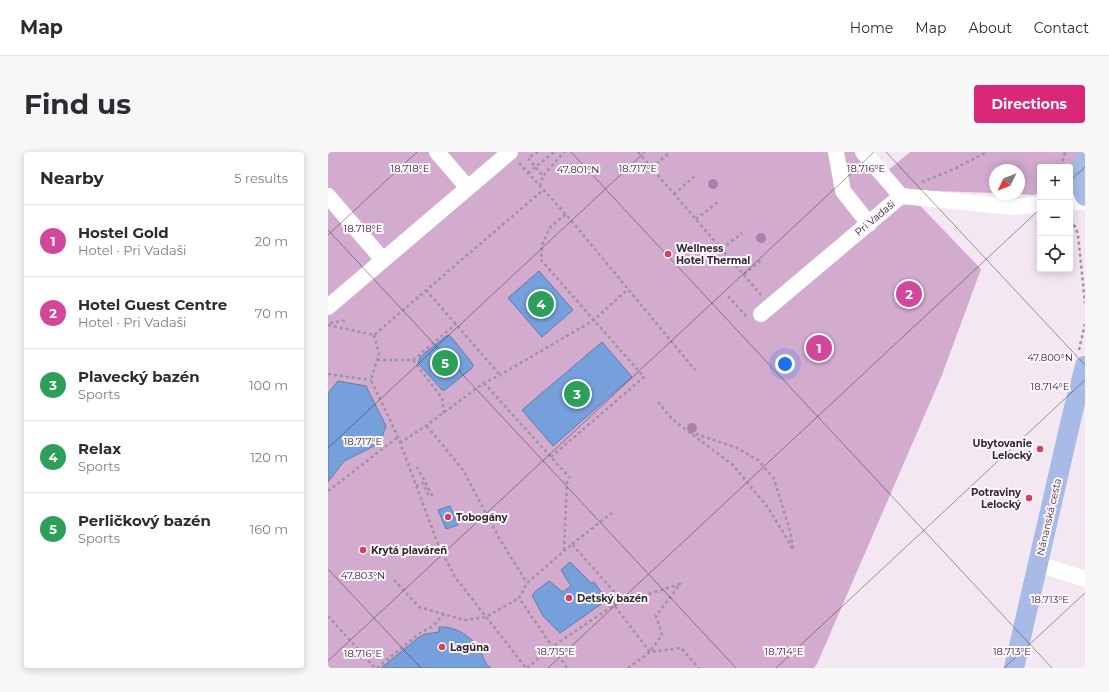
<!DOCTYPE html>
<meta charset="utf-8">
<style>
body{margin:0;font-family:Montserrat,sans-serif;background:#f7f7f7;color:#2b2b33}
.controls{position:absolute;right:12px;top:12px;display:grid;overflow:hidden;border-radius:4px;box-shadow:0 2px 10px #0003}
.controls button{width:36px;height:36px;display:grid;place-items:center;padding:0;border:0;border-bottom:1px solid #e1e1e2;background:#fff;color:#2b2b33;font:20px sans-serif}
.compass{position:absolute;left:661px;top:12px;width:36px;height:36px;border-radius:50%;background:#fff;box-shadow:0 2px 10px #0003;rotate:227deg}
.you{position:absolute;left:457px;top:212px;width:14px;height:14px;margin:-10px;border:3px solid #fff;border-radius:50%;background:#1a73e8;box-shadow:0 0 0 6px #1a73e833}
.badge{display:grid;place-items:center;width:26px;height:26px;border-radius:50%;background:#db2777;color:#fff;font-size:13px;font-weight:700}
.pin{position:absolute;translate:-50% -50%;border:2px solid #fff;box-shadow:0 1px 4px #0006}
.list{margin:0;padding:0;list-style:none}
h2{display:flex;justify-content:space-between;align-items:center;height:52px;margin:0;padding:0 16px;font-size:17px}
h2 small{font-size:13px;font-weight:400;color:#7c7c81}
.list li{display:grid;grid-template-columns:26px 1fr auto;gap:12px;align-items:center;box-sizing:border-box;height:72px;padding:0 16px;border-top:1px solid #e1e1e2}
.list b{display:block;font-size:15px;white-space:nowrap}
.list p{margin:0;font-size:13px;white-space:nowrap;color:#7c7c81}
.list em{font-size:13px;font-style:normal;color:#7c7c81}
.icon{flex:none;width:22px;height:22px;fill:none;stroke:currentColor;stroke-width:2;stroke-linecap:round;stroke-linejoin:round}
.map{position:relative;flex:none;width:757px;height:516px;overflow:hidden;border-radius:4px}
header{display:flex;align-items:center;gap:24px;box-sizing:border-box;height:56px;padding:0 20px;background:#fff;border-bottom:1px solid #e1e1e2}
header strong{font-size:19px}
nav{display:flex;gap:22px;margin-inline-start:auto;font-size:14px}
.intro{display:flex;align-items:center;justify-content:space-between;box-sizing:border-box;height:96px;padding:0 24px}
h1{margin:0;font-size:28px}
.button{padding:10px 18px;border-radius:4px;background:#db2777;color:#fff;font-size:14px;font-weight:700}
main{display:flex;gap:24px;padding:0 24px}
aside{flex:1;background:#fff;border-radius:4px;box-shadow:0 2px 10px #0003}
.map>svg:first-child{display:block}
.green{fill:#d2abcf}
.water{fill:#75a0db;stroke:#607da7}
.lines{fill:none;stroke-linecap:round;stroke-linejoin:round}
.path{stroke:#9d949c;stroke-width:2.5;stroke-dasharray:3 3;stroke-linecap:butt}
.minor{stroke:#fff;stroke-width:16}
.major{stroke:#a7bbe6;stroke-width:20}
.tree{fill:#ab80a9}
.ticks{fill:none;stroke:#2f2b2f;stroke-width:1;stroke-opacity:0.45}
.poi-dot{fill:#d24259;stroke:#fff5fe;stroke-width:1.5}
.labels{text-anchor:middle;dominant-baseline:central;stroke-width:4;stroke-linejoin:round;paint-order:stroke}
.street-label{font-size:10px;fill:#2f2b2f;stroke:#fff5fe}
.poi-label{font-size:10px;font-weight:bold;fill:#2f2b2f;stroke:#fff5fe;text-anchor:start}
.ticks-label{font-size:10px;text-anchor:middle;fill:#2f2b2f;stroke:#fff5fe;stroke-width:4;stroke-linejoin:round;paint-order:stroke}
</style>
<header>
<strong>Map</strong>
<nav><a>Home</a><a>Map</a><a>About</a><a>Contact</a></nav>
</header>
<div class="intro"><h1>Find us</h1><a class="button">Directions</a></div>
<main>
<aside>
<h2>Nearby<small>5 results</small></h2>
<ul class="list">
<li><span class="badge" style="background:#d1479c">1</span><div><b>Hostel Gold</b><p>Hotel · Pri Vadaši</p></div><em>20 m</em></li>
<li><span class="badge" style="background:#d1479c">2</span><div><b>Hotel Guest Centre</b><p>Hotel · Pri Vadaši</p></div><em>70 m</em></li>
<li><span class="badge" style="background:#2e9e5b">3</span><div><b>Plavecký bazén</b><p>Sports</p></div><em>100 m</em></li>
<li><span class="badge" style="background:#2e9e5b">4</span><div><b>Relax</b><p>Sports</p></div><em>120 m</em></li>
<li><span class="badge" style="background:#2e9e5b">5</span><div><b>Perličkový bazén</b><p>Sports</p></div><em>160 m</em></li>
</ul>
</aside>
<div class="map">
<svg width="757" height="516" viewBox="0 0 757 516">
<rect width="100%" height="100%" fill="#f3e7f2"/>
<path class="green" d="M0,0h542l17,19 23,-19h173l-13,28v-13h-30v26l-7,2 -16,-1h2v-24h-24v23l-90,-3 76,79 -39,106 -125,289 -3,4h-486z"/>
<path class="water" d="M211,119l34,39 -31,27 -34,-39z
M120,183l4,3 20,25 1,3 -2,3 -26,21h-3l-24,-27 2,-6 25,-20z
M274,190l30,35 -79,69 -31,-36z
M10,229l28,5 20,40 -6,17 -36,18 -16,21v-89z
M122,354l8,19 -12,4 -8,-19z
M242,410l21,21 3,-1 13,18 -47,33 -17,-17 -11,-21 4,-4 13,-10 14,11 8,-6 -10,-16z
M111,475c17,-1 34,10 42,25 3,7 4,12 10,16h-110l37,-30 7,-4 14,-2z"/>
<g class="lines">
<path class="path" d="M210,0l-10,6 15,18 21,-24
M310,0l123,143
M191,11l51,56 125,151
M733,15l4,-15
M324,16l18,-16
M200,21l26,-21
M594,30l32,-13 33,-17
M212,34l3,-10
M346,42l21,-18
M368,67l22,-17
M742,68l6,8 2,7 7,68
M394,97l20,-16
M416,122l19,-15
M98,138l74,85
M400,144l18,20
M2,171l17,-3
M0,173l46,10 169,-145
M46,183l5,18 -8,27 27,57 40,107 17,33 71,91
M751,198l6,-26
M49,208h36l43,-36
M85,208l29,38 2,15
M0,222l43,6
M156,231l86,95
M330,250l15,18 60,45 36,44 25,42
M99,274l36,44 36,68 28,45
M362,280l47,16 21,12 16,19 16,52 3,18
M72,291l27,-18 57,-42 16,-8 94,-55 34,-31
M223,305l93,-80 -103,-117 1,-15 9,-19 15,-12
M88,334l7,-3 6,13 3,-1 -15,-28
M0,339l70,-54
M244,392l40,-31
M236,398l3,-69
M66,428l25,27 45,13 22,-3 33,-19
M0,464l47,52
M49,516l43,-35 13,-7 11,-12
M199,516l25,-21 62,-42 66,-21 -24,32 6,19 -12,17 -36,-47 1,-12 -43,-49 -45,39 -8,15 48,70
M300,516l22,-16 31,-4 18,20"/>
<path class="minor" d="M109,0l31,36
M508,0l7,39 26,33
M535,0l38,44
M0,44l55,64
M742,50h15
M0,155l182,-155
M433,162l140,-118 114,11 25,-3
M710,412l47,15"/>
<path class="major" d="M757,8c-7,11 -6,25 0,36
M686,516l59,-257 12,-45"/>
</g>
<g class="tree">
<circle cx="385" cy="32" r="5"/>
<circle cx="433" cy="86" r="5"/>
<circle cx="364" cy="276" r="5"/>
</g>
<path class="ticks" d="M243,0l481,516M558,0l199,213M742,29l15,-14M0,78l408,438M0,83l89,-83M0,296l317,-296M0,417l93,99M0,509l546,-509M220,516l492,-459M448,516l309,-288M676,516l81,-75"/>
<g class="poi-dot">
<circle cx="340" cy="102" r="4"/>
<circle cx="712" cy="297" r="4"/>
<circle cx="701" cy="346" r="4"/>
<circle cx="120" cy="365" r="4"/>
<circle cx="35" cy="398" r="4"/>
<circle cx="241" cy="446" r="4"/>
<circle cx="114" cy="495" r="4"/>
</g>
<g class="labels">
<g class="street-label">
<text transform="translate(547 66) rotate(-40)">Pri Vadaši</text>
<text transform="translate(721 365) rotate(-77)">Nánanská cesta</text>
</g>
<g class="poi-label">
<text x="348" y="96">Wellness<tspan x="348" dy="12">Hotel Thermal</tspan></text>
<text x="704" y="291" text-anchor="end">Ubytovanie<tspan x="704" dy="12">Lelocký</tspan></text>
<text x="693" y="340" text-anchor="end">Potraviny<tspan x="693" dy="12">Lelocký</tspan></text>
<text x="128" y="365">Tobogány</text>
<text x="43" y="398">Krytá plaváreň</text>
<text x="249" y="446">Detský bazén</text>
<text x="122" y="495">Lagúna</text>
</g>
</g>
<g class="ticks-label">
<text x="82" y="20">18.718°E</text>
<text x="310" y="20">18.717°E</text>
<text x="538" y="20">18.716°E</text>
<text x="250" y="21">47.801°N</text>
<text x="35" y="80">18.718°E</text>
<text x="722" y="209">47.800°N</text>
<text x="722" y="238">18.714°E</text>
<text x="35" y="293">18.717°E</text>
<text x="35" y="427">47.803°N</text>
<text x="722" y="451">18.713°E</text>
<text x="228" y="503">18.715°E</text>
<text x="456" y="503">18.714°E</text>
<text x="684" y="503">18.713°E</text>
<text x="35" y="505">18.716°E</text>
</g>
</svg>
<div class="controls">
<button>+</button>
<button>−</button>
<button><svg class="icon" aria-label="locate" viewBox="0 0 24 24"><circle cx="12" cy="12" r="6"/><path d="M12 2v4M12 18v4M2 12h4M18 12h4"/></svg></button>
</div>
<svg class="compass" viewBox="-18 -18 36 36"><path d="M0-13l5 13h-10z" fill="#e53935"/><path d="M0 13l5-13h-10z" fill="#7c7c81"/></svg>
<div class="you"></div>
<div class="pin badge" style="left:491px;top:196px;background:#d1479c">1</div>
<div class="pin badge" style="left:581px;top:142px;background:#d1479c">2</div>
<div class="pin badge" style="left:249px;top:242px;background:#2e9e5b">3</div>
<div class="pin badge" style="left:213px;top:152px;background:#2e9e5b">4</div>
<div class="pin badge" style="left:117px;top:211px;background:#2e9e5b">5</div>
</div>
</main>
